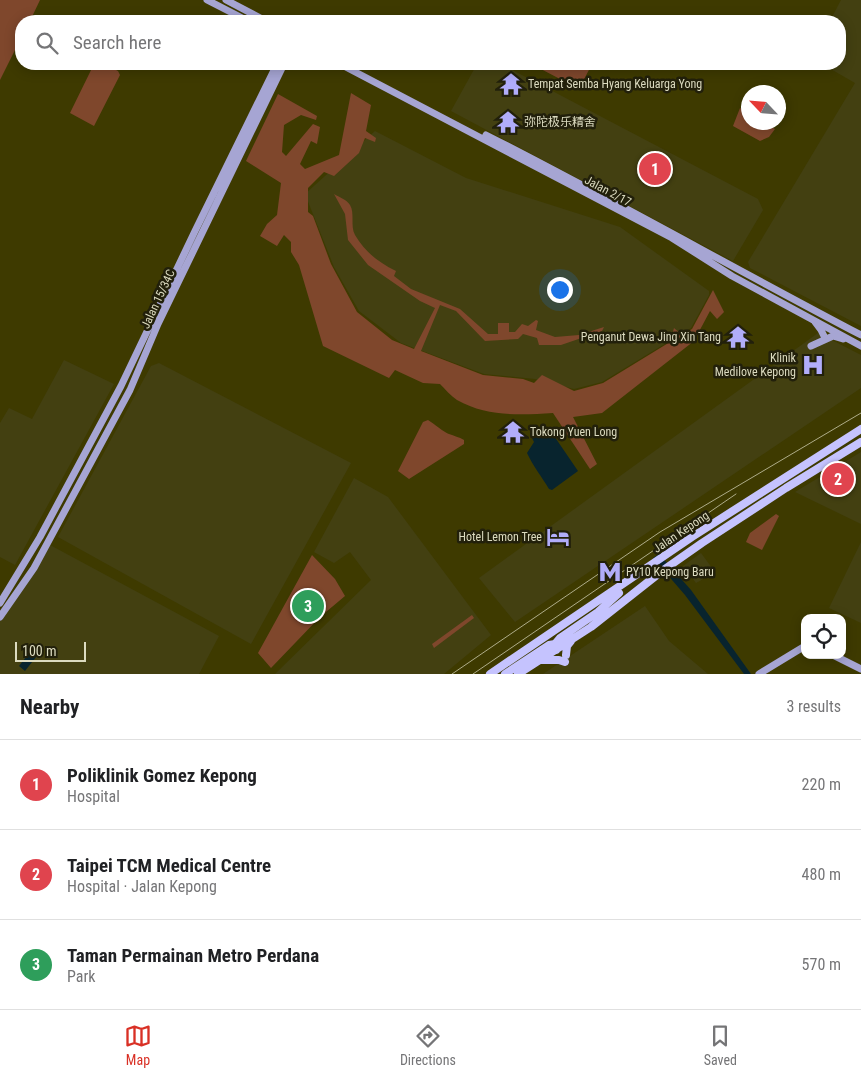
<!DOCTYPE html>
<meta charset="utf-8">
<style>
body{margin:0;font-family:"Roboto Condensed","Noto Sans SC",sans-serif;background:#f2f2f2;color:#202124}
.controls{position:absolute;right:15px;bottom:15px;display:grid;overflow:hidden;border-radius:10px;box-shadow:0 2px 12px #0003}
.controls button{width:45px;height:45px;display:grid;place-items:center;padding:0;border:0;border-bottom:1px solid #e0e0e0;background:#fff;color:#202124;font:25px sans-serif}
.compass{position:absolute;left:741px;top:85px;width:45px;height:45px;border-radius:50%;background:#fff;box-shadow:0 2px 12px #0003;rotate:296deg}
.scale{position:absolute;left:15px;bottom:12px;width:71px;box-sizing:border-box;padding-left:5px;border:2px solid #dcdbc0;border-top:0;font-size:14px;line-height:18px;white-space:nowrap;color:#dcdbc0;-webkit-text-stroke:4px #22200b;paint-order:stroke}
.you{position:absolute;left:559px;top:289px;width:18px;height:18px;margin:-12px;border:4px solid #fff;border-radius:50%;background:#1a73e8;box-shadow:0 0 0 8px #1a73e833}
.badge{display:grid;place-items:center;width:32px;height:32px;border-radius:50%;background:#d93025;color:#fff;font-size:16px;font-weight:700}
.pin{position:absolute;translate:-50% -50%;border:2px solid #fff;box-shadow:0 1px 5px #0006}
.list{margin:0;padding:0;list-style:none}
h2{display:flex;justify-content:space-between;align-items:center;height:65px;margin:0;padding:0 20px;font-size:21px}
h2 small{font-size:16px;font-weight:400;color:#757577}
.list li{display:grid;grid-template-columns:32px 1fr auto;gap:15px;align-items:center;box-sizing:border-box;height:90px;padding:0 20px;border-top:1px solid #e0e0e0}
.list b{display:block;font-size:19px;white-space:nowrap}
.list p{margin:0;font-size:16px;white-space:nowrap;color:#757577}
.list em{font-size:16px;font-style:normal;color:#757577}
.icon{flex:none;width:28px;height:28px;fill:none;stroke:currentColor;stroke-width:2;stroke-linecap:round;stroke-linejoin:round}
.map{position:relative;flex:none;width:861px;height:674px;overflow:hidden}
.search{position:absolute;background:#fff;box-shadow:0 2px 12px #0003;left:15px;right:15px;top:15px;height:55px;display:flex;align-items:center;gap:12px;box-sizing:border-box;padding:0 18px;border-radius:20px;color:#757577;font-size:19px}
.sheet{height:335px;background:#fff}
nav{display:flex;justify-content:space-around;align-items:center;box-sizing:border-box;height:70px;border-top:1px solid #e0e0e0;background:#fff;font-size:14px;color:#757577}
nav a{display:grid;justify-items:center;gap:2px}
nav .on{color:#d93025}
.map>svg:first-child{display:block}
.built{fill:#434011}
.green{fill:#7f472c}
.water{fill:#08242e}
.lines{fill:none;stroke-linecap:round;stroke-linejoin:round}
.secondary{stroke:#a6a5d3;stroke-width:7}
.primary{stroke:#c5c3fe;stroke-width:8}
.rail{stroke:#aeac88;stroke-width:1}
.labels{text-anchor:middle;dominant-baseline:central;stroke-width:5;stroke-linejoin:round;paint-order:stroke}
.poi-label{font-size:12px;fill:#dcdbc0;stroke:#22200b;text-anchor:start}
.street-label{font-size:12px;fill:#dcdbc0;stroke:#22200b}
</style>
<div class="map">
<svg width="861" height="674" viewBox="0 0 861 674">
<rect width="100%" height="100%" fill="#3e3a00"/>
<path class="built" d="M841,0h20v326l-111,-58 -2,-6 107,-179 -33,-19h18v-43h-10z
M477,64h24l257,135 5,11 -30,51 -282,-150z
M375,131l91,47 154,49 89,64v4l-18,33 -89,54 -28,7 -39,-10 -51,-5 -83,-31 -42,-32 -25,-44 -29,-73z
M818,333l43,22v33l-346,234 -36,-44z
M64,360l50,24 -99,181 -15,-8v-134l9,-15 23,11z
M159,363l192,100 -100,181 -193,-107 93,-171z
M861,452v72l-66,-32z
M354,478l34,19 103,138 -47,39h-169l96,-94 -21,-28 -16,11 -20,-11z
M861,542v81l-32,-15z
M50,545l169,91 -20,38h-199v-53l33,-48z
M701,553l11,15 -7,10 -9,5 -13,-17z
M645,606l24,35 39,33h-165z"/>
<path class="green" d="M0,0h40l-10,21h-9v17l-21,42z
M94,64h10l14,7 2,4 -26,51 -24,-13z
M541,64h51l-13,25 -40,-21z
M351,93l20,12 -5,26 10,7 -1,4 -10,-4 -6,15 -25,23 -10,-4 -16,16v24l5,4 18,48 26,48 35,28 22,9 21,-41 -15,-7 -52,-36 -20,-25 -3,-26 -11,-20c5,3 13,6 16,11 5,8 0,21 5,30 11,18 23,27 41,36l-2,5 17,13 49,20 28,25h10v-11h11v9h6l7,-8 6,2 8,-6 2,1 -2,9 19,7 24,-2 25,-8 -2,4 -41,14h-22l-2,-7 -14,-4 -5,5 -33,2 -29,-30 -16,-6 -19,46 62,24 40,4 11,4 8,-8 32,16 29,-8 67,-41 4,-14 8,7 10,-6 21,-39 11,22 -7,7 -7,-8 -16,30 -92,72 -29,4 24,47 -7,5 -37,-56c-33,2 -66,4 -96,-13 -6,-4 -12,-11 -17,-16l-17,-1 -28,-13 -6,8 -66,-32 -24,-81 -8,-13v-10l-7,-7 -7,11 -17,-10 7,-12 10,-9 4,-32 -35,-22 32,-67 39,22 -1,4 -15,-5 -17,10 -2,27 4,4 27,-32 7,3 -3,17 -6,-3 -11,23 5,5 34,-14z
M740,108l8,5v9l16,1 11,6 -6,8 -9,4 -27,-15z
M428,420c5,3 17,13 21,14 5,2 10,3 15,6v4l-55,35 -11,-8 25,-49z
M776,514l3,2 -17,34 -16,-8 4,-9z
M312,555l23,24 10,17 -25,21 -49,51 -13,-15z
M472,615l2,3 -40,30 -2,-4z"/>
<path class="water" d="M538,428l12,2 28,41 -26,19 -3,-1c-7,-12 -16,-23 -22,-36l7,-11 -4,-8z
M659,554l32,36 60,84h-7l-59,-79 -32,-37z
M34,647l6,5 -15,19 -6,-5z"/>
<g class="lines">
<path class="secondary" d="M207,0l41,21
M226,0l40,21
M340,64l332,174 60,38 129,70
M486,135c126,64 249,134 375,200
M815,322l6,8 3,6
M811,346l22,-10 10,3
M0,603l40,-66 81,-151 74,-155 82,-167
M0,617l34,-49 96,-178 28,-66 126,-260
M833,655l28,14
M759,674l46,-28"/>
<path class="primary" d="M556,650l-1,-6 5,-6 38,-26 21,-19
M566,655l1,-9 4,-5
M540,660h19l6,2
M490,674l202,-137 169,-108
M505,674l44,-29 6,-1 4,1
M518,674l73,-47 71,-56 40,-28 84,-55 75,-46"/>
<path class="rail" d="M452,674l208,-142 201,-119
M473,674l263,-180"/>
</g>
<defs>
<symbol id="temple-bare" viewBox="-9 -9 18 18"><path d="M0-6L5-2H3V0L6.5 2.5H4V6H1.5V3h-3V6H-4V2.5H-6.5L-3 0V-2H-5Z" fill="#b1adfa" stroke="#22200b" stroke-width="2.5" paint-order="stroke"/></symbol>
<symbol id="hospital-bare" viewBox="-9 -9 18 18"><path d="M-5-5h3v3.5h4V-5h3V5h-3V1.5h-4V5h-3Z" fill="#b1adfa" stroke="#22200b" stroke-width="2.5" paint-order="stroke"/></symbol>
<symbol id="hotel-bare" viewBox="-9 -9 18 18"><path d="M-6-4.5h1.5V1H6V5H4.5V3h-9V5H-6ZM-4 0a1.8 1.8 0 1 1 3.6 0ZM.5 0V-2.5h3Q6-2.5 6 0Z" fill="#b1adfa" stroke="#22200b" stroke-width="2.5" paint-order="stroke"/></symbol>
<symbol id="metro-bare" viewBox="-9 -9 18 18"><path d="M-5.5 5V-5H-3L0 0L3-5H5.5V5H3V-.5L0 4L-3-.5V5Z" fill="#b1adfa" stroke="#22200b" stroke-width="2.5" paint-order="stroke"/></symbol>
</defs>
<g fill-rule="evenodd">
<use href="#temple-bare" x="495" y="68" width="32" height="32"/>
<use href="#temple-bare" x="492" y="106" width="32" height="32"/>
<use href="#temple-bare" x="722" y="321" width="32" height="32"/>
<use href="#hospital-bare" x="797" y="349" width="32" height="32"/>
<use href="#temple-bare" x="497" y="416" width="32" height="32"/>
<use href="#hotel-bare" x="542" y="521" width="32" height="32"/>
<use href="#metro-bare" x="594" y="556" width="32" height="32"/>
</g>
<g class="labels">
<g class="poi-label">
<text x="528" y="84">Tempat Semba Hyang Keluarga Yong</text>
<text x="524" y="122">弥陀极乐精舍</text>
<text x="721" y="337" text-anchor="end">Penganut Dewa Jing Xin Tang</text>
<text x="796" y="358" text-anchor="end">Klinik<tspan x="796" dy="14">Medilove Kepong</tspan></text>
<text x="530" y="432">Tokong Yuen Long</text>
<text x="542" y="537" text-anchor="end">Hotel Lemon Tree</text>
<text x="626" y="572">PY10 Kepong Baru</text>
</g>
<g class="street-label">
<text transform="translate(608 191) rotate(28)">Jalan 2/17</text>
<text transform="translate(158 299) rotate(-65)">Jalan 15/34C</text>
<text transform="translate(681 532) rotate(-34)">Jalan Kepong</text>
</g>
</g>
</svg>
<div class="controls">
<button><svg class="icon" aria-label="locate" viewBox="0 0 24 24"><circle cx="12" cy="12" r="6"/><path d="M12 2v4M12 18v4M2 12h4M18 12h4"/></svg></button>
</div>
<svg class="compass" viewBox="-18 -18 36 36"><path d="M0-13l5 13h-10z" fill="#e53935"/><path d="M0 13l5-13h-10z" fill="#757577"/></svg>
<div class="scale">100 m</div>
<div class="you"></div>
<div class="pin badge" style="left:655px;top:169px;background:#e0444e">1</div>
<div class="pin badge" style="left:838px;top:479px;background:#e0444e">2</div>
<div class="pin badge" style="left:308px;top:606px;background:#2e9e5b">3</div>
<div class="search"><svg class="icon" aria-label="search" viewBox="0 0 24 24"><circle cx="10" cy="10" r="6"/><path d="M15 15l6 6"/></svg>Search here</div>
</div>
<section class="sheet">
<h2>Nearby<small>3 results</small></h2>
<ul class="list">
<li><span class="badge" style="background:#e0444e">1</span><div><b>Poliklinik Gomez Kepong</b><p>Hospital</p></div><em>220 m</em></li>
<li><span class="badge" style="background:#e0444e">2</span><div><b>Taipei TCM Medical Centre</b><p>Hospital · Jalan Kepong</p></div><em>480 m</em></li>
<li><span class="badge" style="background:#2e9e5b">3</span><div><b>Taman Permainan Metro Perdana</b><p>Park</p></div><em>570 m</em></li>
</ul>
</section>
<nav>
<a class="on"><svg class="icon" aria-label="map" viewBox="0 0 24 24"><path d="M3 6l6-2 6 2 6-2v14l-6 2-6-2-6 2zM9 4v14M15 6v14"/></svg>Map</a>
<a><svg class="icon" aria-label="directions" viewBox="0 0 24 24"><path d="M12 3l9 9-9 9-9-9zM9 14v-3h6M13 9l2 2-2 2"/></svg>Directions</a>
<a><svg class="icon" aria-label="saved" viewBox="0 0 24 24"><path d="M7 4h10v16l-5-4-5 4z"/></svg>Saved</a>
</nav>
